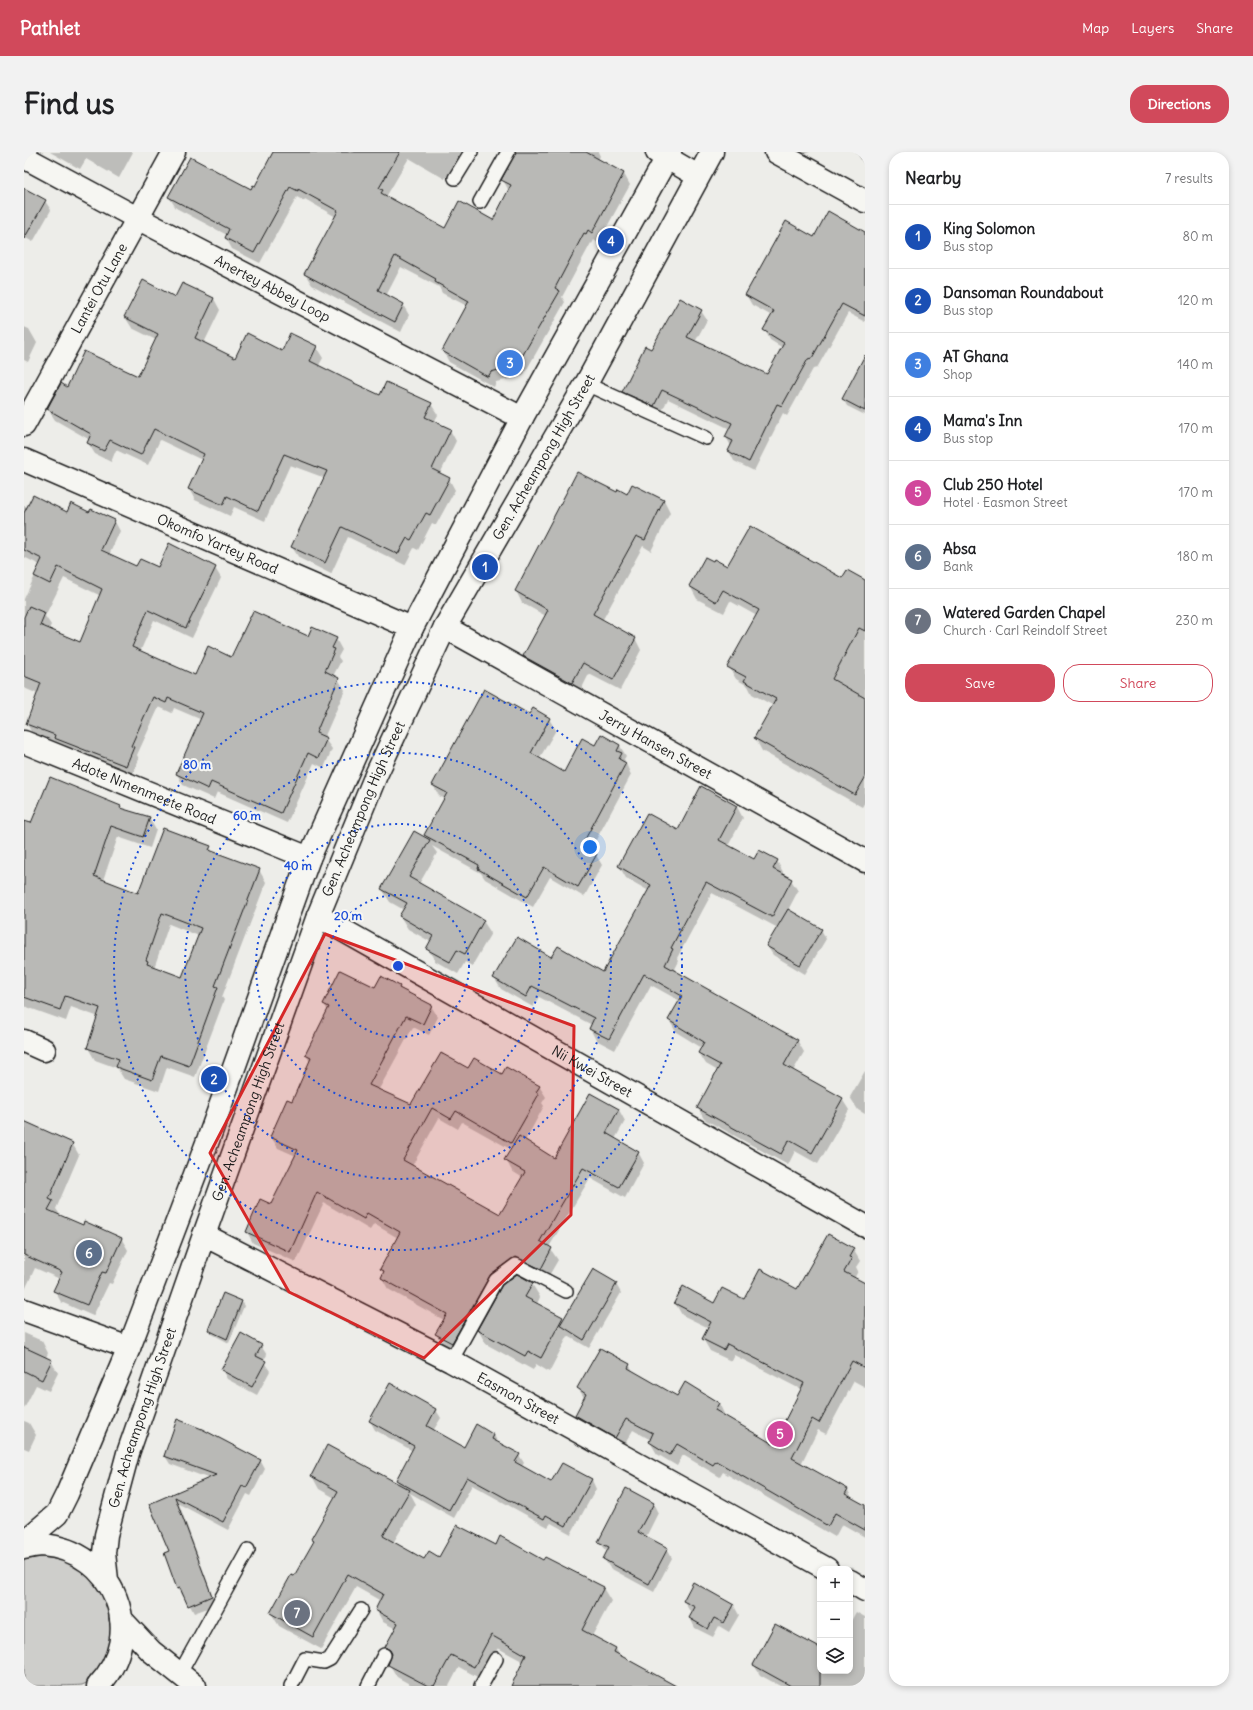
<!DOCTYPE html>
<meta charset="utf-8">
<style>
body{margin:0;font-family:Delius,sans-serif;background:#f2f2f2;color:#202124}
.controls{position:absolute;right:12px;bottom:12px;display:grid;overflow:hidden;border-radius:8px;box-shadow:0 2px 6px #0003}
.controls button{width:36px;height:36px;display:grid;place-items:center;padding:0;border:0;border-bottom:1px solid #e0e0e0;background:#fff;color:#202124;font:20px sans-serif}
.you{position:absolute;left:566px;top:695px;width:14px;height:14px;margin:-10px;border:3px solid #fff;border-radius:50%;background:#1a73e8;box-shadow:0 0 0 6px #1a73e833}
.badge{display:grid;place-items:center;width:26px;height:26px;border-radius:50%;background:#d1495b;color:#fff;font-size:13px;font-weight:700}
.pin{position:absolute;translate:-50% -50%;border:2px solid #fff;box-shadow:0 1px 4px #0006}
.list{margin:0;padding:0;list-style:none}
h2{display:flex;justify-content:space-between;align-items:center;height:52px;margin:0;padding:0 16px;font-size:17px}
h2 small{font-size:13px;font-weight:400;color:#757577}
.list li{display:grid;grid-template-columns:26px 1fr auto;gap:12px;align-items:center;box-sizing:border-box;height:64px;padding:0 16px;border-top:1px solid #e0e0e0}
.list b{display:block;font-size:15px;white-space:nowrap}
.list p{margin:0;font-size:13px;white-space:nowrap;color:#757577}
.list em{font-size:13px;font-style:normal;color:#757577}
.actions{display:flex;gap:8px;padding:12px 16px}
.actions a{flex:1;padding:9px 0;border:1px solid #d1495b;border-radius:16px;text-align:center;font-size:14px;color:#d1495b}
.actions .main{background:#d1495b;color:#fff}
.icon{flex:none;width:22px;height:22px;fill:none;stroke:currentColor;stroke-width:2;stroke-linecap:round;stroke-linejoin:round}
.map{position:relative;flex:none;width:841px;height:1534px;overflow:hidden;border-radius:16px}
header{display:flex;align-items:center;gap:24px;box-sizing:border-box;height:56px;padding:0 20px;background:#d1495b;color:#fff}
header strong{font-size:19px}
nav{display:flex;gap:22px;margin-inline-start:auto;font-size:14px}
.intro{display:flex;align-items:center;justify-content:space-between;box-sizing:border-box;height:96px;padding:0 24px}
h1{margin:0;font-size:28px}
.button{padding:10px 18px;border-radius:16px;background:#d1495b;color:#fff;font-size:14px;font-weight:700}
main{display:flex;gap:24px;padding:0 24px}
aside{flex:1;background:#fff;border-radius:16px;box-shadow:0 2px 6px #0003}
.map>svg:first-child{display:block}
.green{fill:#cececb;stroke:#757574}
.shadow{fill:#0003;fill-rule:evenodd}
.building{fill:#b9b9b6;stroke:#1c1c1c;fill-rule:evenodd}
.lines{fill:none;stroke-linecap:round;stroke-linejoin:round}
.service-casing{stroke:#1c1c1c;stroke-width:16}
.minor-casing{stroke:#1c1c1c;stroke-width:25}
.tertiary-casing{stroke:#1c1c1c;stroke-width:25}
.secondary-casing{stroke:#1c1c1c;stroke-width:25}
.service{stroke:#f6f6f2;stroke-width:13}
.minor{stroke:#f6f6f2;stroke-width:22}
.tertiary{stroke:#f6f6f2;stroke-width:22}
.secondary{stroke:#f6f6f2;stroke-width:22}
.marked{fill:#d62828;fill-opacity:0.2;stroke:#d62828;stroke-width:3;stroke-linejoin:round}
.ring{fill:none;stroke:#1d4ed8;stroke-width:2;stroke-dasharray:2 4}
.labels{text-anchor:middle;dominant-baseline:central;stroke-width:4;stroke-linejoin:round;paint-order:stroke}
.street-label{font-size:14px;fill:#1c1c1c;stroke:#f6f6f2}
.centre{fill:#1d4ed8;stroke:#f6f6f2;stroke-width:2}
.ring-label{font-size:12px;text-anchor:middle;font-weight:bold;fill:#1d4ed8;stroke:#f6f6f2;stroke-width:4;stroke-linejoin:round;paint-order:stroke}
</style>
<header>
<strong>Pathlet</strong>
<nav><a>Map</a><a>Layers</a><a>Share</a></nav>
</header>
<div class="intro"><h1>Find us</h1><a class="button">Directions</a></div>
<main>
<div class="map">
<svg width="841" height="1534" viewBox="0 0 841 1534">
<rect width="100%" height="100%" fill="#edede9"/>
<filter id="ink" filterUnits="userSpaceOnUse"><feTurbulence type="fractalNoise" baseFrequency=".025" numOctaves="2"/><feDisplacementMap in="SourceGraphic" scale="8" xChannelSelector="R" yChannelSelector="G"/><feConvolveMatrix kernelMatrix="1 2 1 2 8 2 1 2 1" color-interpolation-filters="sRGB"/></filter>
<g filter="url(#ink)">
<path class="green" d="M17,1405c16,2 31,4 44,14 29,23 37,64 16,95 -5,7 -10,16 -19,19 -8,1 -47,1 -58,1v-126z"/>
<path class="shadow" d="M26,0h-1h84l-14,26 -33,-19 -6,10z
M250,0h187l-16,27 -36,-21 -23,39 59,32 48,-8 16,-30 -6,-11 13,-24v-4h82l2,4 -2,4 26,14 6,11 -32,58 -4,-3 -2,4 -1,-1 -29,54 3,5 -42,74 -27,6 -2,5 -45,-25 -6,-11 24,-45 -25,-13 -3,-6 -38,-20 -15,29 17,9 6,10 -8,17 -89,-47 -7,-11 31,-57 -31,-18 -1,2 -7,-4 -37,66 -28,-14 -6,-11 1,-3 -51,-27 -7,-11 82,-6 4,-3z
M769,0h17l-12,4z
M832,0h9v14l-1,-1z
M0,37l21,12 6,9 -18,32 -9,-5z
M841,81v89l-17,-9 -31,55 -4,1 -26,47 -4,-3 -29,58 -20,-10 -5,-10 2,-5 -5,-9 4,-8 -62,-30 -8,16 -31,-14 -6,-10 28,-41 50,-39 6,9 -12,22 73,34 15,-28 -13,-8 -5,-10 7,-14 -20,-11 -6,-10 68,-57z
M159,132l31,15 6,11 -16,33 32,16 80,-12 7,11 -5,9 62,30 51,7 7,11 -4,7 16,8 6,11 -16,33 9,5 6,11 -19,35 -4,-2 -14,27 -4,-2 -9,17 -57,-28 -17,37 -32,-16 -7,-11 33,-69 -35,-13 -25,56 -31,-14 -4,9 -35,-16 -6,-11 13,-29 -42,-20 -12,25 -32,-15 -5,12 -16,-8 -7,-11 2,-3 -35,-20 -7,-11 19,-21 71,-11 18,-37 -24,-12 -7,-11 51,-18z
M0,175l5,2 8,14 -9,19 -4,-2z
M841,206v57l-18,-9 -4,-7z
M609,333l31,16 6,12 -19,38 -8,-5 -41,75 33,17 6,12 -21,40 -31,-16 -10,20 -48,-26 -7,-12 22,-40 -24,-13 -6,-12 112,-96z
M0,354l43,7h23l24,7 6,11 -11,24 28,13h78l6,10 -29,60 -38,-18 -14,32 55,24 36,-18 77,-21 28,2 6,11 -4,7 3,4 -8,15 5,3 7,11 -21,48 8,11 -8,19 -10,-5 -27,60 -70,-31 -3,7 -31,-14 -6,-11 25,-54 -28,-12 -2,5 -13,-6 -22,48 2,4 -7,17 -99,-41 -6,-11 11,-30 -14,-6v-89l16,-34 -16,-8zM40,426l37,18 -21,47 -31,-14 2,-4 -6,-9z
M703,416l138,13v221l-3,5 -100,-56 -7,-13 19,-32 -22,-12 -4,-8 -12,-7 -7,-12 28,-51 -27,-15 -6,12 -27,-14 -7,-13z
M506,563l19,4 7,11 -17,29 25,14 32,-27h24l6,10 -2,3 7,16 -41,76 6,4 6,10 -18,32 -34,-20 -17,30 -48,-28 -4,-6 -49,-27 5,7 -18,31 64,37 8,12 -19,33 -7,-4 -7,12 -23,-13 -7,-12 3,-7 -23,-13 -8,-13 4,-6 -14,-8 -8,-13 47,-48 -4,-6 20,-36 -6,-3 -6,-11z
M96,655l2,2 27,9 7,12 -6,18 -32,-11 -15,43 36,15 71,-48 3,6 46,17 7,12 -44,115 2,3 -29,77 -28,-10 -8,24 -35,-12 -7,-11 -22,-8 -7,-12 11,-31 -28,-10 -5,14 -42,-15v-184l8,3zM145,772l30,12 -16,43 -29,-11z
M713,655l6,11 -15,28 27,14 22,1 6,11 -1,3 9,5 7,11 -10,19 33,19 5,10 -21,35 -32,-19 -6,-9 11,-18 -66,-35 -35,65 2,3 -5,10 123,69 7,12 -11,19 49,28 7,11 -31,54 -23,-13 -7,14 -84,-46 -6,-11 20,-37 -12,-7 -7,-11 3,-5 -26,-16 -7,-12 11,-19 -29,-16 -36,65 -19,-10 -6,-11 2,-4 -53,-28 -6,10 -32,-18 -7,-11 58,-19 51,14 46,-82 -23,-13 -7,-12 59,-34z
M375,834l3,5 29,15 7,11 -9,18 -16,-8 -35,64 34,14 57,-36 33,6 37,11 7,11 -4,6 2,3 -19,35 29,18 65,-49 6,11 -10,18 23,13 6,11 -19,35 -35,-20 -41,69 9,13 -11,19 -25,-11 -25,17 -39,69 -15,-9 -7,-11 8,-14 -56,-31 -6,-11 2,-4 -3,-5 17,-31 -24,-14 -4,6 -46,-27 -28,59 -43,-19 -6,-11 24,-27 25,-49 -18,-8 -7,-11 21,-34 18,-41 -4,-7 22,-44 -4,-7 51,-15zM415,966l19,11 4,-7 50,28 -6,10 6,11 11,7 -22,37 -89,-49z
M841,919v43l-7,-4 -8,-13z
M0,973l48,18 7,12 -23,54 3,4 -2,3 26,11 38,11 7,12 -16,34 -3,-1 -16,33 -32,-14 -6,-11 5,-12 -25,-11 -11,24z
M829,1097l7,12 -4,6 2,4 -4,8 11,5v103l-11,-6 -28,53 -8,-4 -17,34 46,25 6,10 12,7v31l-23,-13 -7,13 -112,-65 -3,5 -37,-22 -6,11 -20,-12 -7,-12 1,-2 -18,-10 -11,19 -39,-22 -7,-12 9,-16 -7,-11 51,-23 5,7 43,25 42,6 6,13 49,29 28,-55 -68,-35 -3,6 -21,-10 -7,-12 6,-11 -27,-13 -7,-12 40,2 83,-14z
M508,1132l8,13 -3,7 27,16 52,-36 5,9 -32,55 -21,-12 -19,36 -13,-8 -3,6 -47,-26 -8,-14z
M217,1149l3,5 -15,37 -17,-9 -3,-4z
M0,1181l18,8 6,12 -2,5 5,3 7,12 -9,18 -13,-6 -12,24z
M237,1194l6,9 -4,6 7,10 -13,24 -30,-16 -5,-9z
M366,1232l46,26 5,8 -8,13 31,17 30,-13 4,8 21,12 5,8 -2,3 30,17 10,-19 30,16 4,9 -25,45 -20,-11 -3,4 -76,-42 -18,33 -44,-25 6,11 -23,39 32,18 71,-15 48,15 59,27 8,13 -19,35 24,13 4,7 54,30h-162l12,-24 -26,-14 -17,31 -22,-12 -10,19h-36l-16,-9 -8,-13 3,-7 -6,-10 10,-18 -13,-7 -7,-12 5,-9 -25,-14 -35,62 -42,-23 -8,-13 24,-35 19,-35 -2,-4 23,-41 -16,-9 -7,-13 88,11 -3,-7 16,-29 -38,-21 -5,-9z
M0,1269l5,2 7,12 -7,15 -5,-2z
M141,1304l95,4 5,9 -14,27 -4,-2 -19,36 -49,-26 37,101 -22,8 -9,-17h-2l-5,-8 -7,-36 -20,-47 59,-26 -40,-15z
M629,1351l5,10 -12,24 21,12 5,9 -18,34 -44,-24 -6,-9 4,-7 -9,-10z
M660,1449l50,5 5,9 -10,17 -10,-6 -6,11 -18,-9 -5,-10 4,-6 -5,-2z
M832,1460l9,5v69h-85l-20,-11 -6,-10 66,-16v22h30v-48z"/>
<path class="building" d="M249,0h127l-21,36 4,2 -2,3 64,35 14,-27 34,19 18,-35 -10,-5 15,-28h70l38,21 -32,60 -4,-3 -2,4 -2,-1 -29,55 5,3 -43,74 -26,7 -3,5 -46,-26 27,-50 -34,-19 1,-3 -41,-23 -17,34 26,14 -9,18 -91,-48 34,-63 -40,-22v2l-8,-4 -36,66 -29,-15 4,-9 -61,-32 22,-40 61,32 2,-4 2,1z
M0,36l22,12 -22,39z
M804,59l37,21v84l-23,-12 -30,54 -4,1 -26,47 -5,-2 -28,58 -21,-11 5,-10 -8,-4 7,-14 -70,-33 -8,16 -32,-14 23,-46 6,3 29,-51 22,12 -15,27 80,37 17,-31 -21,-13 11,-19 -29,-16 41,-74 28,16z
M119,128l32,17 7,-14 32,15 -19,40 40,20 12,-25 35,18 8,-18 27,13 -7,15 44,22 26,12 6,-13 46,21 -7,14 26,12 -19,40 18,9 -20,37 -4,-2 -15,27 -4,-2 -9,16 -56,-27 -17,36 -34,-16 36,-76 -43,-17 -26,57 -31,-15 -4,9 -35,-16 16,-35 -50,-25 -13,26 -31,-15 -6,11 -17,-8 4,-9 -44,-25 14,-26 6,4 17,-36 54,25 20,-42 -34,-17z
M841,203v56l-23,-12z
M553,320l40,20 1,-3 9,5 5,-10 32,16 -19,40 -9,-4 -43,78 43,24 -23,42 -30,-17 -11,20 -49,-27 25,-46 -33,-19z
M9,343l34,17 4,-9 18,9 2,-3 24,11 -14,30 35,16 4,-7 18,8 11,-24 47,24 -30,61 -38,-18 -16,37 63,28 13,-29 23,11 22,-46 55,25 4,-9 25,11 -5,10 3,1 -10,22 14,7 -23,55 11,5 -9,20 -10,-5 -27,60 -70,-31 -3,7 -32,-15 27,-61 -35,-15 -2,5 -13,-6 -22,49 3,1 -8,19 -72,-28 1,-3 -29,-11 15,-41 -17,-7v-59l5,-11 16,7 -5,12 40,17 22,-53 -44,-22 -8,17 -16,-8 8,-17 -18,-9v-37z
M726,374l92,52 5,-8 18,10v51l-6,-3 -27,51 33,19v80l-10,17 -101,-57 22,-39 -32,-18 2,-4 -19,-10 32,-57 -36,-20 -7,12 -27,-16 16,-29 8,4 1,-2 13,7z
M460,537l45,25 4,-6 17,10 -19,35 33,19 18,-34 13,7 6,-11 19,11 -3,6 5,2 -3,6 7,4 -44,82 15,9 -19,33 -34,-20 -17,30 -49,-28 1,-4 -55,-30 23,-42 -15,-8z
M26,625l71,29 -1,2 30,9 -7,20 -32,-11 -17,50 44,17 25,-65 48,18 -2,4 51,19 -45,117 3,1 -29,79 -28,-10 -9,24 -36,-13 3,-8 -32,-11 13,-40 -35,-12 -5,14 -36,-13v-176l7,2zM138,761l39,15 -19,49 -35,-13 1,-3 -2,-1z
M677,634l36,20 -18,34 35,19 5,-9 19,10 -5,9 19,10 -20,38 -66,-35 -35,66 2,1 -8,16 133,75 -14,25 59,33 -31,55 -23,-13 -8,14 -84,-46 23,-43 -22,-12 6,-11 -36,-22 14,-24 -38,-22 -35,65 -20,-10 5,-11 -62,-32 -6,11 -33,-19 24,-41 34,20 7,-11 45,26 48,-87 -33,-19 29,-53 31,17z
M390,679l16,9 -21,37 75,43 -19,34 -8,-4 -7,12 -24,-13 7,-13 -34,-20 8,-13 -26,-14z
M764,757l34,20 -22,36 -34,-19z
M316,818l35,17 6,-11 19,10 -1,2 33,17 -9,19 -17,-8 -37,69 42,19 30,-51 27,15 6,-10 28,16 4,-7 34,19 -4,6 3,2 -28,49 -55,-32 -5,8 -19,-11 -29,52 97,54 25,-42 -21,-12 15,-24 35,22 36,-65 29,16 -13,24 33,19 -20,35 -36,-19 -43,73 12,7 -11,21 -26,-12 -24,17 -39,69 -17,-9 12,-20 -66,-36 3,-7 -4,-2 20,-37 -33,-19 -3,6 -47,-27 -27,60 -44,-20 14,-33 11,5 27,-54 -28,-13 17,-38 5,2 19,-43 -6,-3 24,-48 -6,-3z
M0,969l49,22 -24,56 4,2 -5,9 35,15 1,-4 38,17 -16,35 -4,-1 -15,33 -34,-14 9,-19 -38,-17z
M804,1082l26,14 -5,9 3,1 -8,14 21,11v85l-13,-7 -33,62 -7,-4 -20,39 56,31 -3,5 20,11v25l-30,-17 -7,13 -112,-65 -3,4 -36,-21 -7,11 -21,-13 4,-9 -27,-14 -11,19 -40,-23 11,-21 -9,-6 23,-40 30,16 -2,4 49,28 8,-14 34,21 -4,7 58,34 31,-61 -77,-39 -3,6 -22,-11 9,-17 -37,-19 9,-17 31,17 8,-15 22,11 16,-30 37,20z
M569,1117l24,14 -33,57 -24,-15z
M493,1122l16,9 -8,14 38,20 -22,41 -13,-7 -3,5 -48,-26 25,-45z
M199,1141l19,8 -15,38 -19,-9z
M217,1181l21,12 -6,11 10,5 -14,26 -31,-17z
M0,1195l28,13 -10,20 -18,-9z
M366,1231l46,26 -9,17 37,21 12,-23 18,11 -2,4 28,15 -5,8 36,20 11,-19 30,16 -26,47 -20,-11 -2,4 -77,-42 -18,33 -53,-30 18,-34 -45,-25z
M153,1267l25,10 59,31 -15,28 -4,-2 -19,36 -48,-25 37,99 -24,10 -8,-18 -3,1 -13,-36 5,-2 -20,-47 67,-29 -52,-19z
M303,1293l83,45 -27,46 41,23 5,-8 10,6 18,-32 39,20 4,-9 43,24 2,-3 59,30 -22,43 34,18 -2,4 62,34h-165l15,-31 -35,-20 -17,32 -23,-12 -17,31h-6l-40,-21 4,-11 -2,-4 -5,-3 13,-24 -23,-13 8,-16 -35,-20 -35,63 -43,-24 21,-38 3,1 20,-35 -3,-2 27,-48 -27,-15z
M602,1336l28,15 -16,29 30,16 -19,36 -46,-25 6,-12 -11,-5z
M669,1430l41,23 -10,18 -10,-5 -6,11 -19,-11 6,-11 -12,-6z
M751,1472l45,24v38h-29l-38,-21z"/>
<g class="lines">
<defs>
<path id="service" d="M431,26l16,-26
M456,50l28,-50
M562,232l120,54
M427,1209l45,-81 20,-15 50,26
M156,1521l68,-123
M267,1534l14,-27 19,3 6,-3 31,-49
M344,1534l16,-31
M457,1534l15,-27"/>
<g id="minor">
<path d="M752,0l89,49"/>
<path id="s1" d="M0,5l113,61 385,200"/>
<path id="s2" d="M0,273l150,-273"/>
<path id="s3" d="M0,308l388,168"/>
<path id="s4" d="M421,475l420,234"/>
<path id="s5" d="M0,590l285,116"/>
<path id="s6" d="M294,764l547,310"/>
<path d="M0,889l20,9"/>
<path id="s7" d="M180,1083l247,126 376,208"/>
<path d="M0,1158l105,38"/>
<path d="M826,1429l15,9"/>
<path d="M97,1467l30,32 44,35"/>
</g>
<path id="tertiary" d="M633,0l41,24"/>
<g id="secondary">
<path d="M0,1390l33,-28 10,-20 62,-146 78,-205 102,-285 103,-230 110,-210 148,-266"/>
<path d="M0,1396c6,-1 13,-3 18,-3 72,5 106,89 56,141"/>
<path id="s8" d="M83,1428l-3,-27 2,-18 22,-82 76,-218 114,-319 58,-141 69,-148 141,-243 126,-232"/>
</g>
</defs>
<use href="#service" class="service-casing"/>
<use href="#minor" class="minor-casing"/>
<use href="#tertiary" class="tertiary-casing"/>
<use href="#secondary" class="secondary-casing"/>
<use href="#service" class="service"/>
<use href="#minor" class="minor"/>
<use href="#tertiary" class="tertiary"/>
<use href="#secondary" class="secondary"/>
</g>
</g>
<path class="marked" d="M301,782l249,92 -3,189 -147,143 -135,-66 -79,-139z"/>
<g class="ring">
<circle cx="374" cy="814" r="71"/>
<circle cx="374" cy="814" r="142"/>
<circle cx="374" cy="814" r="213"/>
<circle cx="374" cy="814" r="284"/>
</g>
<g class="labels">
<g class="street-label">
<text stroke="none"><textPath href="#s2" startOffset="156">Lantei Otu Lane</textPath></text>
<text stroke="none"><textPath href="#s1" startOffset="281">Anertey Abbey Loop</textPath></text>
<text stroke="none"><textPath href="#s8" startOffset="1212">Gen. Acheampong High Street</textPath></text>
<text stroke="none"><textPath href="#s3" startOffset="211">Okomfo Yartey Road</textPath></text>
<text stroke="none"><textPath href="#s4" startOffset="241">Jerry Hansen Street</textPath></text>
<text stroke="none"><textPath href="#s5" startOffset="130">Adote Nmenmeete Road</textPath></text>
<text stroke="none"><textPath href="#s8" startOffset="816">Gen. Acheampong High Street</textPath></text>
<text stroke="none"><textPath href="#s6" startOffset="315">Nii Kwei Street</textPath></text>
<text stroke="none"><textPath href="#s8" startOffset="492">Gen. Acheampong High Street</textPath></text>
<text stroke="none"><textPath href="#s7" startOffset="354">Easmon Street</textPath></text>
<text stroke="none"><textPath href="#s8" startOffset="168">Gen. Acheampong High Street</textPath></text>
</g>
</g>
<circle cx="374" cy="814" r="6" class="centre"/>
<g class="ring-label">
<text x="173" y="617">80 m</text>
<text x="223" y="668">60 m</text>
<text x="274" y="718">40 m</text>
<text x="324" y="768">20 m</text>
</g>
</svg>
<div class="controls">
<button>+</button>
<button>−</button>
<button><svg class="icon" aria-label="layers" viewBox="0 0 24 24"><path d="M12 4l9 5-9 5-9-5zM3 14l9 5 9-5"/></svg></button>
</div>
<div class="you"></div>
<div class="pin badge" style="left:461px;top:415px;background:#1a4fb4">1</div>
<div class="pin badge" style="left:190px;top:927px;background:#1a4fb4">2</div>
<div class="pin badge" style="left:486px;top:211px;background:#3f7fe0">3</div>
<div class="pin badge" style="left:587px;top:89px;background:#1a4fb4">4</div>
<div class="pin badge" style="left:756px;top:1282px;background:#d1479c">5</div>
<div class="pin badge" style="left:65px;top:1101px;background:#5c6f8a">6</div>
<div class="pin badge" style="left:273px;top:1461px;background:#6b7280">7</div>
</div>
<aside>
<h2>Nearby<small>7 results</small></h2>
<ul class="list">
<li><span class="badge" style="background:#1a4fb4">1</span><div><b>King Solomon</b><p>Bus stop</p></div><em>80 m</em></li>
<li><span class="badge" style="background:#1a4fb4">2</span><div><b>Dansoman Roundabout</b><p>Bus stop</p></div><em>120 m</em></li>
<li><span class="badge" style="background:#3f7fe0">3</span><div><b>AT Ghana</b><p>Shop</p></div><em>140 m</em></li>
<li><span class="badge" style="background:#1a4fb4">4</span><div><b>Mama's Inn</b><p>Bus stop</p></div><em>170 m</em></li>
<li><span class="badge" style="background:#d1479c">5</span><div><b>Club 250 Hotel</b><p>Hotel · Easmon Street</p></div><em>170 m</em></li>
<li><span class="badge" style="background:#5c6f8a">6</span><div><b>Absa</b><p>Bank</p></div><em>180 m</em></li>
<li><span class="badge" style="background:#6b7280">7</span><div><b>Watered Garden Chapel</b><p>Church · Carl Reindolf Street</p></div><em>230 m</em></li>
</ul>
<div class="actions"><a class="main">Save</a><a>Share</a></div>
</aside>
</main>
